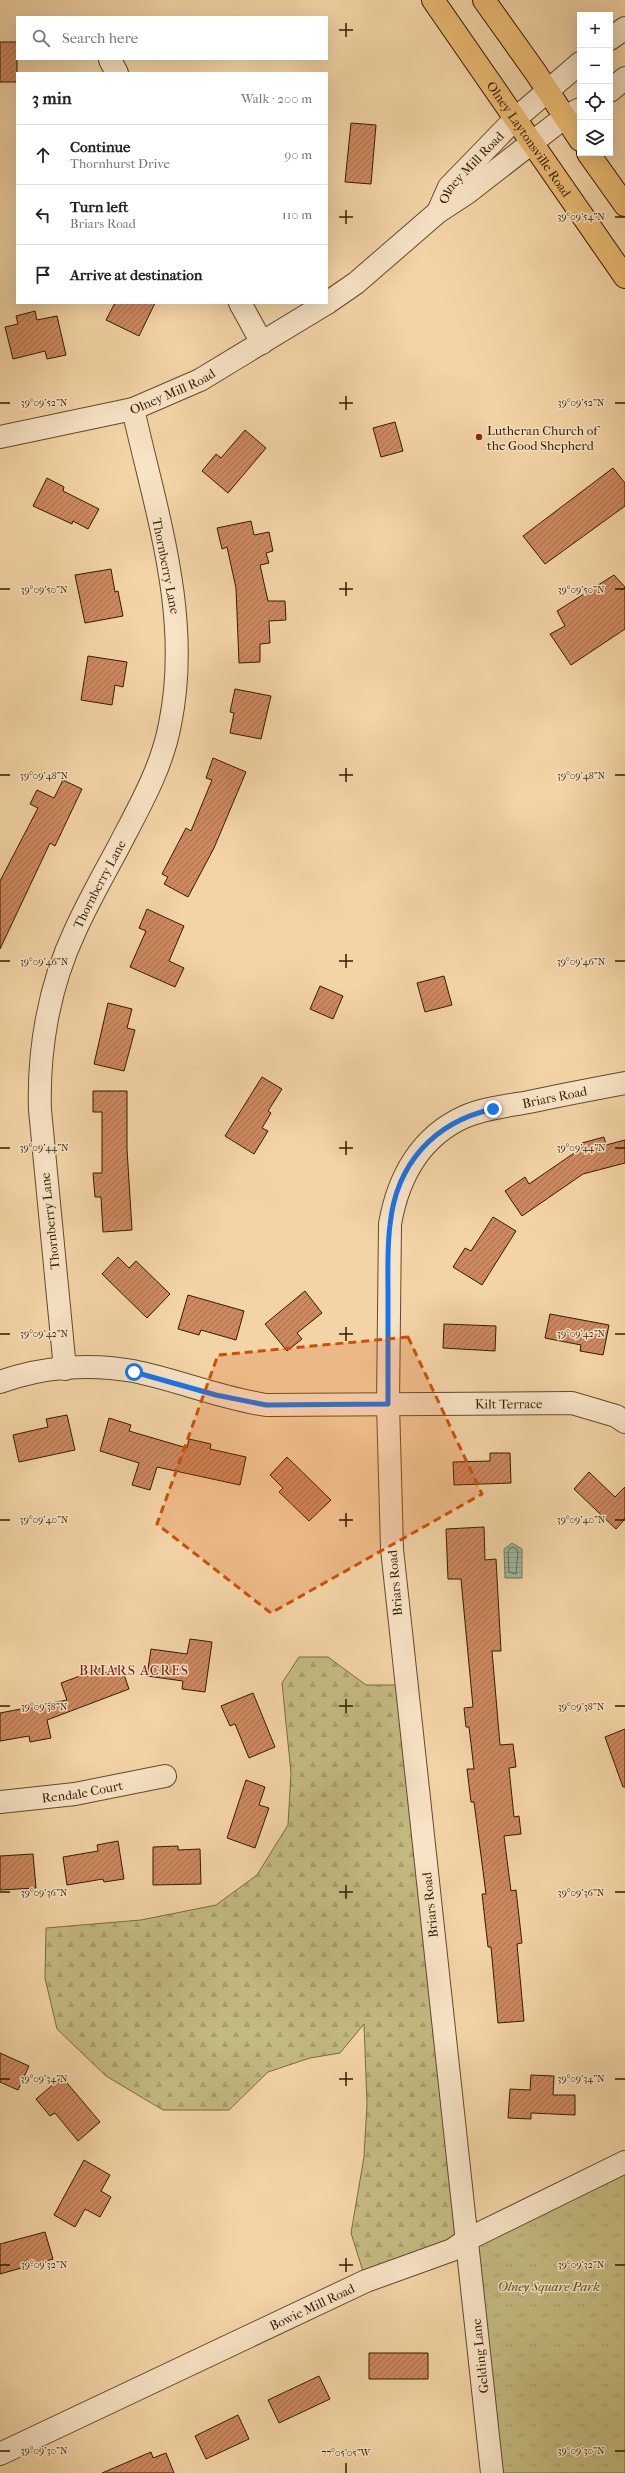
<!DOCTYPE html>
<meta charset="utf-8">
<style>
body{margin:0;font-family:"IM FELL French Canon",serif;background:#f6f6f6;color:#222}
.controls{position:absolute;right:12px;top:12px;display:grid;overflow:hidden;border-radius:0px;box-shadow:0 4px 16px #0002}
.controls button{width:36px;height:36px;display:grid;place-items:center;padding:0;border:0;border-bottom:1px solid #e0e0e0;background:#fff;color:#222;font:20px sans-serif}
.stop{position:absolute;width:12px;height:12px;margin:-9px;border:3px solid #1a73e8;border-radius:50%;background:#fff}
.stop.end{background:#1a73e8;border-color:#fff;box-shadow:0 1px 4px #0008}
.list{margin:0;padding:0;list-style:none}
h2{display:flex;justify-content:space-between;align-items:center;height:52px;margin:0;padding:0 16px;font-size:17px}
h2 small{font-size:13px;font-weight:400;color:#767676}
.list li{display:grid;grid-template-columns:26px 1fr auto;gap:12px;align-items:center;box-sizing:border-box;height:60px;padding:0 16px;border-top:1px solid #e0e0e0}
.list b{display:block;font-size:15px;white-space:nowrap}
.list p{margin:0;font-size:13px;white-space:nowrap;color:#767676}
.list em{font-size:13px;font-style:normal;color:#767676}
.icon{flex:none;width:22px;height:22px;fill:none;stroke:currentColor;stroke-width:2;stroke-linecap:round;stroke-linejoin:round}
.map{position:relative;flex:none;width:625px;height:2473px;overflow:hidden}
.search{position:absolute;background:#fff;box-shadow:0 4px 16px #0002;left:16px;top:16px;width:312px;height:44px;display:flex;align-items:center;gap:10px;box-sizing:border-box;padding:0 14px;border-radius:0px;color:#767676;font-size:15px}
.panel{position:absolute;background:#fff;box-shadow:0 4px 16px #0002;left:16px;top:72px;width:312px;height:232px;border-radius:0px}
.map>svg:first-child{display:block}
.forest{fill:url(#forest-firs);stroke:#7b6a40}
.park{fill:url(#park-tufts);stroke:#7b6a40}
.water{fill:url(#water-rules);stroke:#737a61}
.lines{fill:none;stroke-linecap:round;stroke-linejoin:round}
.shore{stroke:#686a51;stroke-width:1}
.building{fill:url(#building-hatch);stroke:#331b00}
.minor-casing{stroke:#63492a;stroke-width:24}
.major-casing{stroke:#331b00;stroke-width:24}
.minor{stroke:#f7e3c5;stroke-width:22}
.major{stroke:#eaba73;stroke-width:22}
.route{stroke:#1a73e8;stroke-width:5}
.marked{fill:#cd500a;fill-opacity:0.2;stroke:#cd500a;stroke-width:3;stroke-dasharray:8 5;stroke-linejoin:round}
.ticks{fill:none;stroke:#331b00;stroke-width:1.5}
.poi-dot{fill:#8f2418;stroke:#f7e3c5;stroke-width:1.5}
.labels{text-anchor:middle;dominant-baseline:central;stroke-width:3;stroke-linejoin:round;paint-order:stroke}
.street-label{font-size:13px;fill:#331b00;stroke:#f7e3c5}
.poi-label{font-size:13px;fill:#331b00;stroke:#f7e3c5;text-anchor:start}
.park-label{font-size:13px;font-style:italic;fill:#5e4b27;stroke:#f7e3c5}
.neighbourhood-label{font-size:14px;letter-spacing:1px;fill:#7a1f14;stroke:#f7e3c5}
.ticks-label{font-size:10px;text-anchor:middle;fill:#331b00;stroke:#f7e3c5;stroke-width:3;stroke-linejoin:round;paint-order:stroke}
</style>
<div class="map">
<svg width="625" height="2473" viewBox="0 0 625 2473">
<defs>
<pattern id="forest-firs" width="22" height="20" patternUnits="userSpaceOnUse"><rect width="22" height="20" fill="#c3ba81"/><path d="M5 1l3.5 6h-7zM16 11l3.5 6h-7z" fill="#a89f6e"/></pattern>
<pattern id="park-tufts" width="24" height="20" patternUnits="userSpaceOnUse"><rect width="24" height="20" fill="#c3ba81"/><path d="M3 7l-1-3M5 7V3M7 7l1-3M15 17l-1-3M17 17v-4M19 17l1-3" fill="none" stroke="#a89f6e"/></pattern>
<pattern id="water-rules" width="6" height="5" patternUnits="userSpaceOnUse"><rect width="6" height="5" fill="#9db9a2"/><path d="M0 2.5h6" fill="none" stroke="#889e8a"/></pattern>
<pattern id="building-hatch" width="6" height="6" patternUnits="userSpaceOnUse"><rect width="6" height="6" fill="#ce8961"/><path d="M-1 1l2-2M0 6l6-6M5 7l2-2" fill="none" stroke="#a86f4e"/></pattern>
</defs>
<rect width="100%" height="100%" fill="#f3d4a6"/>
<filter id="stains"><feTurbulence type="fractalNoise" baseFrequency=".005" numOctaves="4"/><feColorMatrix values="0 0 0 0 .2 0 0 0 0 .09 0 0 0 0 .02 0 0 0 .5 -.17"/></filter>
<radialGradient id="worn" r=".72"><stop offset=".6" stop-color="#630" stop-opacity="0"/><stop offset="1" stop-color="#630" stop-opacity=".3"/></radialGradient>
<path class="forest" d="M299,1657h29l38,28h39l63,554 -102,42 -15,-48 13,-76 3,-53 -3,-80 -24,29 -30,5 -42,14 -39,38h-66l-57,-34 -49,-47 -12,-51 1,-50 95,-8 75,-15 41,-30 31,-50 3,-52 -9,-90z"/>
<path class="park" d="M625,2162v311h-133l-24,-234z"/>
<path class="water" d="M512,1543l10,6v29h-17l-1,-29z"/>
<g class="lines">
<path class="shore" d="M513,1547l5,4 -2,23 -7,-2 -1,-21z"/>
</g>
<path class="building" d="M0,42h17v40h-17z
M351,123l25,2 -5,59 -26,-2z
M115,303h40l-16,33 -33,-16z
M35,311l2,9 20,-4 9,39 -19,4 -2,-8 -32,8 -8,-32 13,-3 -2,-8z
M395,422l8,29 -22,6 -8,-29z
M245,430l21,18 -38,45 -26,-22 14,-17 5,4z
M613,468l12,15v23l-80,58 -22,-28z
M47,478l17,9 -1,4 36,18 -11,20 -15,-8 -1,3 -39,-18z
M251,521l3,14 15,-3 4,19 -7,2 3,10 -9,2 8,36h17l1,19 -17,1 1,22 -10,1v18l-21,1 -3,-75 -9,-41 -5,2 -5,-21z
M111,569l4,23 3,-1 5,25 -38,7 -10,-48z
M614,575l11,12v42l-54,36 -21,-31 15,-8 -8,-15z
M88,656l39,6 -4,25 -8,-2 -3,20 -31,-5z
M235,689l36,7 -10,43 -31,-6 4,-20 -4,-1z
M213,758l33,14 -32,76 -26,49 -24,-13 4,-7 -6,-3 24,-46 5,3 21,-51 -6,-2z
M63,780l19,9 -27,57 -5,-3 -50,106v-68l38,-73 -8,-4 7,-14 17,8z
M147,909l37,17 -15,35 15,7 -9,19 -45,-20 16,-36 -7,-3z
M444,976l8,29 -27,7 -8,-29z
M320,986l23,10 -10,23 -23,-10z
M108,1003l24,6 -5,19 8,2 -11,41 -30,-7z
M262,1077l20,12 -14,22 3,2 -9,15 6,3 -14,23 -29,-18z
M93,1091h34v58l5,81 -29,2 -2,-35h-6l-2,-24h9v-61h-9z
M604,1137l2,8 19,-5v23l-42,11 -61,42 -17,-25 20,-14 4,7 54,-37 -1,-4z
M493,1217l23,14 -34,54 -29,-18 12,-19 6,3z
M118,1257l11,11 7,-7 34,33 -23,24 -45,-44z
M305,1291l17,22 -25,20 5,6 -15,12 -22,-27z
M188,1295l56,16 -8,29 -35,-10 -2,5 -21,-6z
M550,1314l59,11 -6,30 -23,-4 1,-6 -36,-7z
M444,1324l52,2 -1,25 -52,-3z
M67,1415l8,35 -56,12 -6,-27 35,-8 -2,-8z
M109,1418l22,7 -2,6 58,17 2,-9 22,5 -1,5 36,8 -6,28 -83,-18 -7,23 -18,-5 7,-22 -39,-12z
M490,1453h20l1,30 -57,2 -1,-23 37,-1z
M287,1457l44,43 -22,21 -30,-29 4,-4 -13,-13z
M589,1472l26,25 10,-10v32l-9,10 -42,-40z
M484,1527l1,33 11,-1 5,92h-9l8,94 13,-1 3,23 -7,1 5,49 5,-1 2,18 -17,2 7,55 5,-1 6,53 -5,1 7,77 -26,2 -7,-76h-3l-6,-53h4l-12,-92h-3l-4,-33h7l-5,-42h-3l-2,-19 9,-1 -12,-128h-13l-2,-50z
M190,1639l22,3 -7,50 -23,-3 1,-8 -36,-5 4,-27 36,5z
M121,1666l8,23 -82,31 4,18 -21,4 -1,-6 -29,5v-28l67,-13 -6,-17 40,-15 2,6z
M253,1693l22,54 -26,11 -14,-34 -5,2 -9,-20z
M625,1729v58h-2l-18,-50z
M246,1780l19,7 -6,18 10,3 -14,40 -28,-10z
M118,1841l6,38 -20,3 -1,-3 -36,6 -4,-28 35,-6 -1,-6z
M178,1846v4l22,-1 1,35 -48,1v-38z
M33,1854l3,34 -36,2v-34z
M0,2053l29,13 -11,24 -18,-8z
M531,2075l23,1 -1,19h22v20l-44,-2v6l-23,-1 2,-29 20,1z
M62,2077l38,45 -22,19 -23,-28 -5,3 -14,-17z
M84,2160l26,15 -9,16 10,6 -11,20 -15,-8 -10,18 -21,-12z
M45,2232l8,27 -53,15v-30z
M369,2353h59v26h-59z
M319,2376l11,23 -51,24 -11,-23z
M238,2415l11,24 -43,20 -11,-23z
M151,2452l2,6 13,-5 8,20h-72z"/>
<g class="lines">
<defs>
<g id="minor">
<path d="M610,39l15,-11"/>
<path d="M110,60l7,13"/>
<path d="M610,91l15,-13"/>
<path id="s1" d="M438,212l11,-25 65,-67 66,-57"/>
<path d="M240,303l22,40"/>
<path d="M327,303l29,-20 82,-71 29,-19 98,-76 15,-8"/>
<path id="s2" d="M0,437l133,-28 67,-29 127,-77"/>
<path id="s3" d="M65,1369l-25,-259c-2,-60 9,-124 35,-179 13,-29 29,-57 44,-85 20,-39 43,-78 51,-122 22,-107 -14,-212 -37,-315"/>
<path id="s4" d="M0,1382c41,-15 89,-19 133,-11 45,9 87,27 133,34l306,-2 44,13 9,6"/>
<path id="s5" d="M0,1802l75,-8 90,-18"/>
<path id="s6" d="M0,2454l366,-173 86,-31 16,-11 157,-77"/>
<path id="s7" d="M492,2473l-100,-924 -4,-145 2,-180c8,-46 30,-87 74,-107 20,-9 44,-11 65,-15 32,-7 64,-13 96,-19"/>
</g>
<g id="major">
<path id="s8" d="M433,0l192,277"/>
<path d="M484,0l52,73 44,67"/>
<path d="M588,153l37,52"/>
</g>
</defs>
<use href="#minor" class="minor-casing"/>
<use href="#major" class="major-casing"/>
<use href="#minor" class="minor"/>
<use href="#major" class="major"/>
</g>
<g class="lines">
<path class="route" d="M134,1372l82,23 50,10 122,-1c0,-36 0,-73 0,-109 0,-23 -1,-47 2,-70 6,-61 44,-103 103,-116"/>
</g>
<path class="marked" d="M408,1337l74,157 -211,119 -114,-89 61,-169z"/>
<path class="ticks" d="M346,23v14M339,30h14M346,210v14M339,217h14M615,217h10M346,396v14M0,403h10M339,403h14M615,403h10M346,582v14M0,589h10M339,589h14M615,589h10M346,768v14M0,775h10M339,775h14M615,775h10M346,954v14M0,961h10M339,961h14M615,961h10M346,1141v14M0,1148h10M339,1148h14M615,1148h10M346,1327v14M0,1334h10M339,1334h14M615,1334h10M346,1513v14M0,1520h10M339,1520h14M615,1520h10M346,1699v14M0,1706h10M339,1706h14M615,1706h10M346,1885v14M0,1892h10M339,1892h14M615,1892h10M346,2072v14M0,2079h10M339,2079h14M615,2079h10M346,2258v14M0,2265h10M339,2265h14M615,2265h10M0,2451h10M615,2451h10M346,2463v10"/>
<circle class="poi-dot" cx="479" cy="437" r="4"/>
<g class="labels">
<g class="street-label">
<text stroke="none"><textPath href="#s8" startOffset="169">Olney Laytonsville Road</textPath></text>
<text stroke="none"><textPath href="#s1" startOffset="56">Olney Mill Road</textPath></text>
<text stroke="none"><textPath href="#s2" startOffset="179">Olney Mill Road</textPath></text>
<text transform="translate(166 566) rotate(79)">Thornberry Lane</text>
<text stroke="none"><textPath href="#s3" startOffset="497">Thornberry Lane</textPath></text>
<text stroke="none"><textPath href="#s7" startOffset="1483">Briars Road</textPath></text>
<text transform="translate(50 1221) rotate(-96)">Thornberry Lane</text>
<text stroke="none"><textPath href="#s4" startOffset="515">Kilt Terrace</textPath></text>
<text transform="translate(395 1583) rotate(-95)">Briars Road</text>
<text stroke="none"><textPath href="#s5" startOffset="83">Rendale Court</textPath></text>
<text transform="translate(430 1905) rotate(-96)">Briars Road</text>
<text stroke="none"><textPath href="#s6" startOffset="345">Bowie Mill Road</textPath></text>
<text transform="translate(480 2356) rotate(-96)">Gelding Lane</text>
</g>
<g class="poi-label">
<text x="487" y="430">Lutheran Church of<tspan x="487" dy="15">the Good Shepherd</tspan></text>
</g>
<g class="park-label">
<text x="549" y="2286">Olney Square Park</text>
</g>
<g class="neighbourhood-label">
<text x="134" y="1670">BRIARS ACRES</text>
</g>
</g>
<g class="ticks-label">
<text x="581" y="220">39°09'54"N</text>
<text x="44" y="406">39°09'52"N</text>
<text x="581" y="406">39°09'52"N</text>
<text x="44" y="593">39°09'50"N</text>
<text x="581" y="593">39°09'50"N</text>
<text x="44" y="779">39°09'48"N</text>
<text x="581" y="779">39°09'48"N</text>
<text x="44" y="965">39°09'46"N</text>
<text x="581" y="965">39°09'46"N</text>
<text x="44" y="1151">39°09'44"N</text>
<text x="581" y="1151">39°09'44"N</text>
<text x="44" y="1337">39°09'42"N</text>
<text x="581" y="1337">39°09'42"N</text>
<text x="44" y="1523">39°09'40"N</text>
<text x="581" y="1523">39°09'40"N</text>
<text x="44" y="1710">39°09'38"N</text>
<text x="581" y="1710">39°09'38"N</text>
<text x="44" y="1896">39°09'36"N</text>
<text x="581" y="1896">39°09'36"N</text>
<text x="44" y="2082">39°09'34"N</text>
<text x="581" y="2082">39°09'34"N</text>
<text x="44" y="2268">39°09'32"N</text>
<text x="581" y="2268">39°09'32"N</text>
<text x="44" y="2454">39°09'30"N</text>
<text x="581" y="2454">39°09'30"N</text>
<text x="346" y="2456">77°05'05"W</text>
</g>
<rect width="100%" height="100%" filter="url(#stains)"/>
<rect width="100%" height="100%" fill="url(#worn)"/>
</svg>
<div class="controls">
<button>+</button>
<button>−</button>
<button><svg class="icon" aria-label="locate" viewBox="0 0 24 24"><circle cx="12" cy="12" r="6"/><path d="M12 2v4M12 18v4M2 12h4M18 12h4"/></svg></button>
<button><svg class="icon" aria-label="layers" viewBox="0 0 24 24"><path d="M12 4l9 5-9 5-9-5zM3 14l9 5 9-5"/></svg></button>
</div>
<div class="stop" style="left:134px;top:1372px"></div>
<div class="stop end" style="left:493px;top:1109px"></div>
<div class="search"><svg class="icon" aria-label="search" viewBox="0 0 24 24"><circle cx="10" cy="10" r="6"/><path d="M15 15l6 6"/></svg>Search here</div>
<section class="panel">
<h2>3 min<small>Walk · 200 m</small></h2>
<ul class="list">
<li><svg class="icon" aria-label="ahead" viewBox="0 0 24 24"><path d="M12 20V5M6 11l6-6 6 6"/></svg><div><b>Continue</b><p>Thornhurst Drive</p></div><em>90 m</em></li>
<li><svg class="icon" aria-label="left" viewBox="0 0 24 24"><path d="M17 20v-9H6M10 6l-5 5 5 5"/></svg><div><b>Turn left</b><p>Briars Road</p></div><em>110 m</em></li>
<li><svg class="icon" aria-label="arrive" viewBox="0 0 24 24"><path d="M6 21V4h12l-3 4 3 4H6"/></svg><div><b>Arrive at destination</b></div></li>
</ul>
</section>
</div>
